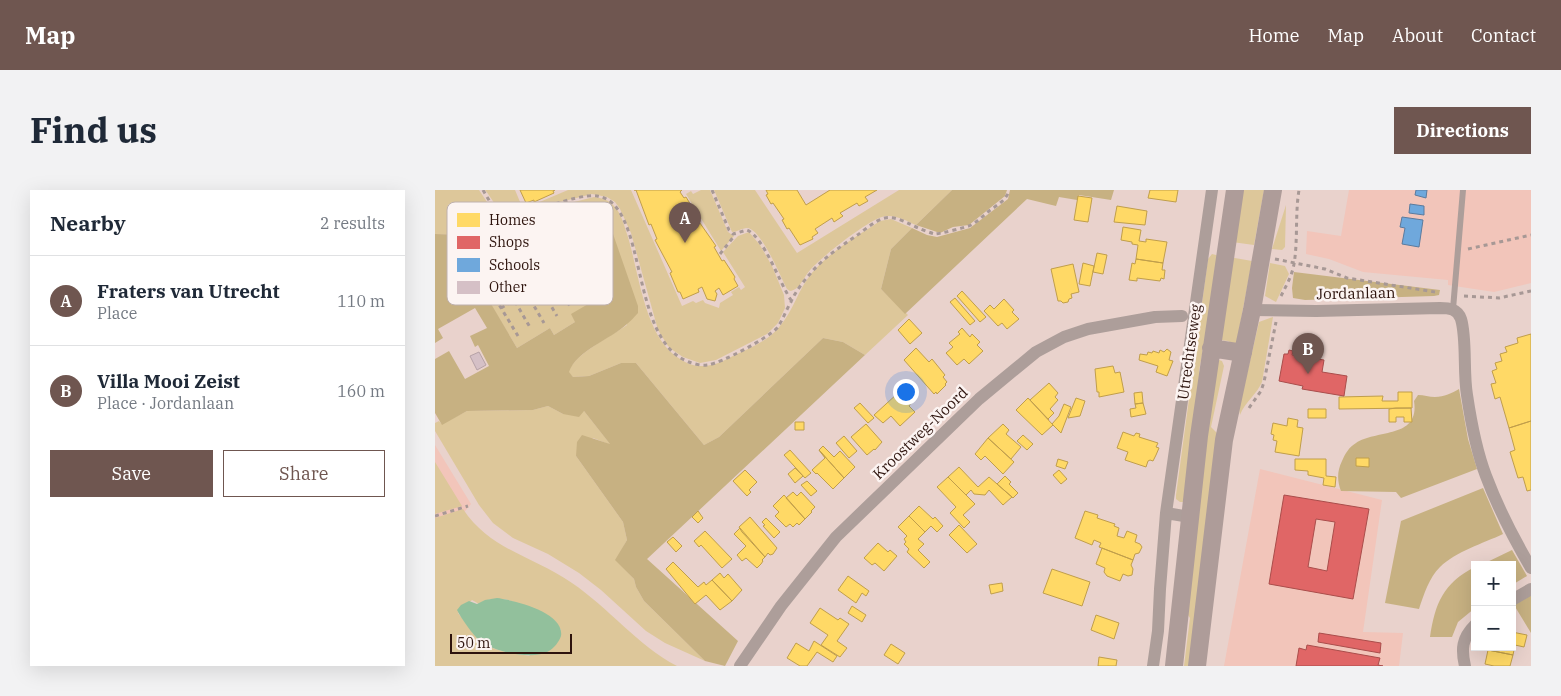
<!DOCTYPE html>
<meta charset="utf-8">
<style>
body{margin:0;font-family:"IBM Plex Serif",serif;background:#f2f2f3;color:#1f2937}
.controls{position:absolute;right:15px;bottom:15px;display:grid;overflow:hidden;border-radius:0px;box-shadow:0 5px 20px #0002}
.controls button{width:45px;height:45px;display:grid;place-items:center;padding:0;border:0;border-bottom:1px solid #e0e1e3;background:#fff;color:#1f2937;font:25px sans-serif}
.scale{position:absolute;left:15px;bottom:12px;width:122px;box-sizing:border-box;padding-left:5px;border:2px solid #2d130d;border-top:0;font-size:14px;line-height:18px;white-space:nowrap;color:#2d130d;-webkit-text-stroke:4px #fcf4f2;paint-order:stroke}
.you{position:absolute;left:470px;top:201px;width:18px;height:18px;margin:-12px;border:4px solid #fff;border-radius:50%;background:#1a73e8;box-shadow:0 0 0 8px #1a73e833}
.badge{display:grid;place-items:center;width:32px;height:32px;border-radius:50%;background:#6f5650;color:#fff;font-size:16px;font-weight:700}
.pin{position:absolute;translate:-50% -41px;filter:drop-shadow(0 1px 2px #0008)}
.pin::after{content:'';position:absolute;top:26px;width:18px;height:15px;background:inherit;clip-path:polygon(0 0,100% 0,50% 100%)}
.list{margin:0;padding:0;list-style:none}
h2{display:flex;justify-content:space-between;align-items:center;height:65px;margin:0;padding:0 20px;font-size:21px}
h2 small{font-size:16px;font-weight:400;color:#747a83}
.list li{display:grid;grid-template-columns:32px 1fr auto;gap:15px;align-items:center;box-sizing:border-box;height:90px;padding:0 20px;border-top:1px solid #e0e1e3}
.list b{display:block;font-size:19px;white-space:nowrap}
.list p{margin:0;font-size:16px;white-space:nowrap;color:#747a83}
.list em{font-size:16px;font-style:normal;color:#747a83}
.actions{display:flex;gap:10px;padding:15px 20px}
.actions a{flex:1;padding:11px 0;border:1px solid #6f5650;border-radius:0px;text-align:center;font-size:18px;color:#6f5650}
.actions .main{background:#6f5650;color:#fff}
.map{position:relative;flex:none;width:1096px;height:476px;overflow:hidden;border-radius:0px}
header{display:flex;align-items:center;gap:30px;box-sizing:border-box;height:70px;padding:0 25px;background:#6f5650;color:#fff}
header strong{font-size:24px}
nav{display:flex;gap:28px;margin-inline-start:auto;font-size:18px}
.intro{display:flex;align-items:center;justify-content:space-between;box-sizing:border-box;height:120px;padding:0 30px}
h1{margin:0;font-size:35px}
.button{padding:12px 22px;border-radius:0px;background:#6f5650;color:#fff;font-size:18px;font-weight:700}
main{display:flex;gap:30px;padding:0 30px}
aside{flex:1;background:#fff;border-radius:0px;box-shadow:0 5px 20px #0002}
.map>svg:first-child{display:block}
.built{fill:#f2c5ba}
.green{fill:#ddc79a;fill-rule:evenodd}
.forest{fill:#c7b182}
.water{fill:#92c09c}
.homes{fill:#ffd966;stroke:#c09e4b}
.shops{fill:#e06666;stroke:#aa4d4b;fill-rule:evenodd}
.schools{fill:#6fa8dc;stroke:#5b7b9e}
.building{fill:#d5c0c6;stroke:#b6a2a7}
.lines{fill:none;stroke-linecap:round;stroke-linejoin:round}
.path{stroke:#a79895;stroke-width:3;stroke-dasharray:4 4;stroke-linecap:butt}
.lane{stroke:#ad9e9a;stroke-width:6}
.street{stroke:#ad9e9a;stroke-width:12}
.secondary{stroke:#ae9c99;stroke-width:18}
.labels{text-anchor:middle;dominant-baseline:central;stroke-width:5;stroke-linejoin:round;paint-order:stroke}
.street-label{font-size:15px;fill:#2d130d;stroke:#fcf4f2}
.key{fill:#fcf4f2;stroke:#beb0ad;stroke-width:1}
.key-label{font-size:14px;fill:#2d130d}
</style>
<header>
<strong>Map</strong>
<nav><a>Home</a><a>Map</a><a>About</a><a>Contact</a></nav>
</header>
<div class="intro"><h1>Find us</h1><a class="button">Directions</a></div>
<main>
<aside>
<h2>Nearby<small>2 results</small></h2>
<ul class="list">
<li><span class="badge">A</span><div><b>Fraters van Utrecht</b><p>Place</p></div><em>110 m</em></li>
<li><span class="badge">B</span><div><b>Villa Mooi Zeist</b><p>Place · Jordanlaan</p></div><em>160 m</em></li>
</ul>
<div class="actions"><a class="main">Save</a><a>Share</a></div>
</aside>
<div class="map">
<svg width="1096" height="476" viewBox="0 0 1096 476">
<rect width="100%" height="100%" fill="#e9d2cc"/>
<path class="built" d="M914,0h182v93l-37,9 -46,-7v-5l-85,-8 -34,-13 -23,-5 1,-23 34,5z
M0,255l36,59 -36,44z
M825,279l122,31 -19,132 40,1 -4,33h-175z"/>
<path class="green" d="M0,0h44l8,12 13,23 -32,10 -33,-1z
M50,0h30l8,19 45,-19h63l51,116 11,-5 3,2 7,-3 2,3 14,5 1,-5 13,-8 -2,-3 8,-5 2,3 4,-3 -22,-35 15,-16 11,-4 11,13 12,21 12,29 1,13 -7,15 -11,11 -51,26 -16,3 -17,-6 -9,-6 -6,-5 -10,-16 -27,-97 -11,-24 -5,-7 -8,-5 -15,-3 -44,11 -41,14c-6,-4 -16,-22 -22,-29z
M266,0h9l18,42 6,4 -13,15 -35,-57 5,-3 2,3z
M279,0h41l42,63 102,-63h53l-36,35c-9,-4 -19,-10 -30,-9 -15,1 -64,41 -75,53 -7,7 -11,21 -21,22l-3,-2c-6,-11 -26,-61 -40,-61 -5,0 -10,4 -15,4z
M806,0h23l-10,55 -22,-3z
M159,7c8,1 15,3 20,9 7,7 10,19 13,28 12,37 17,104 53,125 17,11 32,8 49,-1 17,-9 39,-16 51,-32 13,-15 18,-36 31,-52 18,-22 45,-37 69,-53l11,-2 21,9 -21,21 -10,40 27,26 -43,40 -22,-13 -20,-4 -104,99 -15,8 -68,-82h-15l-32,13 -16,1 -5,-5c7,-18 43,-36 59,-47l-38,-112h-36l-7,-4z
M851,15l-1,42 -3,3 -10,-1z
M112,41l43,72 -15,19 -21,13 -4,-7 -33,20 -44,-73z
M777,64l8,2 -21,115 5,10 -18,121h-6l-4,-3v-4l32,-236z
M794,67l23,4 -16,85 -8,-5 -8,-1z
M835,73l15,3 4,8 -13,28 -11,-6z
M838,127l-11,65c-5,12 -17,20 -22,33l-1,-7 20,-86z
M781,169l6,2 2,5 -13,61 6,6 -28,233h-5l6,-48 -6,-9z
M113,216l15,8 21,-3 27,34 -18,-7 -17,18 47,66 4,18 -11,20 18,19 2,8 8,14 61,60 -40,-18 -19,-12 -45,-41 -22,-17 -31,-19 -35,-16 -20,-15 -14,-18 -44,-74v-8l4,-2 3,3 25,-13 66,-1z
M0,272l27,44 -27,8z
M28,319c27,41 70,47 109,74 37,25 65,62 105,83h-242v-148zM55,409h15l9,3 41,19 6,9 -32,26c-17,-3 -40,-5 -52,-18 -7,-8 -12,-17 -19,-25l14,-13 7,4z"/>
<path class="forest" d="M517,0h55l-2,6 -36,29 -16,2 -13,6 -24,-8z
M575,0h104l-3,10 -32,-5 -2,5 -18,-3 -3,9 -29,-7 -122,115 -24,-25 10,-40 21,-21 15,7 10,2 33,-9 38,-29z
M111,19l7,4h36l10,4 13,14 26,75v7c-4,4 -7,8 -11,11 -16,15 -51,27 -58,48l4,5 16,-1 32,-13h15l68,82 15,-8 104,-99 20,4 22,13 -218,204 91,82 -13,25 -20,-5 -61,-60 -8,-14 -2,-8 -19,-19 12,-20 -4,-18 -47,-66 1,-14 5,-7 28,9 -26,-33 -5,6 -16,-3 -15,-8 -15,4 -66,1 -25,14 -7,-12v-54l14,-8 16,28 24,-13 -11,-21 -3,2 -5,-11 17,-8 -12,-20 -37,21 5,9 -8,5v-109l33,1 32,-10 15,25 -41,25 43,73 33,-20 4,7 21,-13 -4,-8 19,-11 -43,-72 -28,16 -9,-17 7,-10z
M859,82l146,18 -1,5 -5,1 -129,4 -12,-2 -1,-10z
M1024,199l9,50 9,30 -76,29 -5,-6 -55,-1c-4,-10 -4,-20 1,-30 3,-7 7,-14 14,-18 21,-14 64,-4 58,-42l4,-6c6,0 11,2 17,2 9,0 17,-4 24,-8z
M1048,298l20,46c-19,9 -48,18 -63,33 -11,11 -16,27 -21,42l-34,-6 16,-82z
M1077,360l15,26 -15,9v-20h-31z
M1040,377v41l-17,14 -6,15h-22c5,-33 13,-54 45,-70z
M1096,404v39l-17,-28z"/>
<path class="water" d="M62,408c16,2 68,14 64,38 -2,6 -7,12 -12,15 -16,10 -54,1 -69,-10 -7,-6 -19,-23 -23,-31l4,-5 8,-4 8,3 8,-4z"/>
<path class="homes" d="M85,0h35l-2,1 1,2 -20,9v-2l-8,3z
M199,0h48l-2,2 4,6 2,-1 11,18 -2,1 21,30 -2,1 8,14 2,-1 11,17 -1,2 4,7 -15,9 -4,-7 -4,3 2,3 -2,7 -8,-2 -5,-12 -4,2 1,3 -16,7 -3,-7h-2l-8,-19 2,-1 -17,-32 2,-1 -6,-15 -2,1 -13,-35z
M331,0h31l9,15 24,-15h47l-12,7 3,4 -9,5 -2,-3 -17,10 3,3 -9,6 -2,-4 -17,11 3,4 -6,4 1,2 -13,6 -11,-17 -2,1 -5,-9 2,-1 -11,-16 -2,1 -5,-9 2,-1z
M715,0h28l-2,12 -28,-4z
M643,6l14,2 -4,24 -14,-2z
M682,16l30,5 -2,14 -31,-3z
M688,37l18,3 -2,11 7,1v-3l21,3 -4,21 -27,-4 2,-14 -6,-1v-2l-11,-2z
M662,63l10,2 -4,19 -10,-2z
M701,69l27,4 -1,7h3l-1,9 -3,-1 -1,3 -23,-3v3l-8,-1 3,-17 3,1z
M648,73l11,3 -4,20 -11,-2z
M638,74l6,28 -8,2 1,4 -3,1 -1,3 -5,1 -2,-2h-3l-7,-32z
M527,101l24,26 -6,5 -23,-26z
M520,108l20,23 -5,4 -20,-23z
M569,109l10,11 -2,2 7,7 -12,10 -5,-6 -4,3 -14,-15 6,-6 4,4z
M474,129l13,14 -12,11 -12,-14z
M527,138l8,9 2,-3 8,8 -3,3 6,6 -14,13 -5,-5 -7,6 -11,-12 7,-6 -4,-4 11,-9 -2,-2z
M1096,144v87l-22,7 -9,-31 -5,2 -4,-15 5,-1 -4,-12 5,-2 -2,-6 7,-2 -2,-7 7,-2 -2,-5 13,-4 -1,-5z
M481,158l13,14 3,-3 13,16 -2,2 4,5 -2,2 1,1 -9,9 -1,-2 -2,2 -30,-34z
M732,159l4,3 -2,8 4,1 -6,15 -11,-4 2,-6 -19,-6 1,-6 7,1 1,-3 4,1 1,-2 6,2 1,-3 4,2z
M678,176l2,7 5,-1 4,20 -25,5v-5h-2l-2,-23z
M614,193l9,10 -3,4 3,3 -8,9 4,4 -6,6 1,1 -19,-20z
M707,202l1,11 -8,1 -1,-11z
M963,202h14v16l-73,1v-12l44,-1 -1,5h16z
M463,203l7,7 1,-2 5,5 -2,3 6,6 -15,14 -9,-10 -8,7 -9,-8z
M593,208l25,27 -11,10 -26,-25z
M641,208l9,3 -5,15 -12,2z
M425,213l14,15 -6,5 -14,-15z
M708,213l3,11 -15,3 -1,-8 6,-1 -1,-4z
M629,214l7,3 -10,26 -9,-9 7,-8z
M961,218h15l1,14h-8v-5h-8v5h-7v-13z
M873,219h18v9h-18z
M853,228l10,2 -1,7 6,1 -4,28 -24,-4 2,-11 -4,-1 1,-5 -3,-1 2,-11 14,3z
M1096,231v69l-4,1 -4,-14 -5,1 -8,-26 5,-2 -6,-22z
M360,232h9v8h-9z
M431,234l16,18 -7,8 -1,-1 -7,6 -16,-18z
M568,234l6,6 -3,4 15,13 -10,12 -23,-21z
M688,242l11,4 2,-3 4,1 -1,3 19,6 -2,4 3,1 -3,7 -3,6 -3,-1 -2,1 -2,6 -21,-7 3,-8 -11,-4z
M588,245l10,9 -6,6 -10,-9z
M409,246l13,15 -8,7 -13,-15z
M553,248l26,24 -11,12 -18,-18 -4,4 -6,-6z
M388,256l11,11 6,-6 15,16 -11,11 -25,-28z
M355,260l21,23 -6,5 -21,-23z
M384,260l25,28 -11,11 -16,-16 -1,1 -4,-4 13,-12z
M921,268h13v9l-13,-1z
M623,269l10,3 -3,7 -9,-3z
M860,269h31v17l10,1 -1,10 -12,-2 1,-7 -16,-3v-4l-13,-1z
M524,277l19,20 11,-10 23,20 -9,8 -14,-15 -4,5 -11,-1 -3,-4 -5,5 -18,-18z
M360,278l8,8 -8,7 -7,-9z
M310,280l12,12 -8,8 2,2 -4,4 -14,-15z
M624,280l8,9 -6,5 -8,-9z
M570,286l6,6 -2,2 9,9 -5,5 -16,-14z
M513,287l27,27 -12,11 7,7 -6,6 -14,-15 6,-6 -19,-20z
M372,291l10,10 -6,5 -10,-11z
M358,302l4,4 4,-4 14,15 -4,4 1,1 -7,7 -19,-21z
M349,305l21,24 -6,6 -2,-2 -4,4 -3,-3 -4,3 -11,-11 4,-4 -6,-6z
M484,316l14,13 2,-2 8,9 -6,6 -6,-6 -6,6 -16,-16z
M263,321l5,7 -5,5 -6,-6z
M650,321l13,4 -1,3 18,6 -1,2 5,2 -2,8 7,2 3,-7 10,4 -2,7 5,2 2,3 -3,6 -4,1 -2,6 -34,-13 2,-4 -7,-3 -2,5 -17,-7z
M474,326l16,16 -7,7 6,5 -6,6 12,12 -6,6 -17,-16 2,-3 -5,-5 2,-2 -2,-3 3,-3 -9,-9z
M315,327l27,31 -4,6 -3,1 -2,-2 -3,4 -23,-25 -3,-5z
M331,328l14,14 -6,6 -11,-12 2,-1 -3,-3z
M524,335l18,19 -10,9 -18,-18z
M305,338l25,29 -3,3 1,1 -2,3 -4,4 -11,-10 -4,3 -5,-6 9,-9 -12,-12z
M270,341l27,28 -10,9 -21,-23 -2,2 -5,-6z
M238,347l9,9 -6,6 -9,-10z
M443,353l10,9 2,-2 7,6 -13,15 -9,-8 -3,2 -8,-7z
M667,358l31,12 -2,5 2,4 -1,6 -4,1 -5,-2 -3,7 -13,-5 -3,-4 1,-4 -9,-4z
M238,372l25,25 6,-5 2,3 6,-5 20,21 -12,9 -14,-15 -11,9 -29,-35z
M617,379l38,13 -8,24 -39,-13z
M285,383l4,5 4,-4 14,16 -10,11 -20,-21z
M413,386l21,15 -3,5 -4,-3 -6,10 -18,-13z
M567,393l1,8 -12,3 -2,-9z
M417,416l14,9 -4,7 -14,-9z
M385,418l18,12 2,-2 9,6 -12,17 10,7 -7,9 -19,-12 7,-10 -18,-12z
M661,425l23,8 -5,16 -23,-9z
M1077,442l15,3 -3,12 -9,-2 -2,10 -25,-5 1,-3h23z
M379,451l23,15 -4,6 -16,-10 -10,14h-7l-13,-8 9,-15 13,8z
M456,454l14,9 -7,11 -14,-9z
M1053,460l25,5 -3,11h-16l-9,-2z
M664,467l18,3 -1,6h-18z"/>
<path class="shops" d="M854,160l4,1 -1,4 32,5 -2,12 25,4 -3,20 -42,-7 1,-3 -24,-5 5,-27h4z
M849,305l85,14 -16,90 -84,-15zM881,329l19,3 -8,49 -19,-4z
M884,443l62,10 -1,10 -62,-11z
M872,455l73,13 -2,7 5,1h-87l3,-18 7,2z"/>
<path class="schools" d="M981,0h11l-1,8 -11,-3z
M975,14l14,2v9l-15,-2z
M967,27l21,3 -4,27 -17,-3 3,-16 -5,-1z"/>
<path class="building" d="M44,162l7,13 -9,5 -7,-14z"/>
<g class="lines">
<path class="path" d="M48,0l74,126
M277,0l17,40 4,4 14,-4c17,7 33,54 44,70
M69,35c19,-10 73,-32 93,-29 52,7 31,144 92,166 5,2 13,4 18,3 13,-1 61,-27 70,-37 6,-8 9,-18 14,-26 4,-10 12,-20 19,-28 13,-16 30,-27 46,-38 9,-6 19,-16 29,-18 9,-2 18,3 25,6 8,4 17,8 25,10 4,0 33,-7 36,-9 6,-3 12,-9 18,-14 8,-6 18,-11 20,-21
M100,57l36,61
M1033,59l63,-14
M285,64l15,-19
M840,69l50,10 22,9 88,14
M75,75l34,58
M64,84l32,55
M48,88l35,58
M846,106c5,-10 11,-20 13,-32 4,-23 1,-50 5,-74
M1029,106l35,2 32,-7
M66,118l56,-33
M814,218l12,-17 3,-9 12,-60
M0,326l33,-10"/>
<path class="lane" d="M1018,119l10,-119"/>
<path class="street" d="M817,120l64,1 124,-3c9,0 18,1 21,11 6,20 2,53 6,76 4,27 9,55 19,81 12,32 28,63 45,92
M731,323l24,4
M1077,410l19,-11
M305,476l41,-60 55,-69 143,-138 57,-47 28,-15 24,-8 67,-12 27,-1
M718,476l5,-35 2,-42 6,-76 46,-323
M1030,476c-4,-17 -3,-28 10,-41"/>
<path class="secondary" d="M776,158l32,5
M739,476l25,-230 36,-246
M762,476l27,-226 28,-130 21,-120"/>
</g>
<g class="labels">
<g class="street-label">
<text transform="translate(921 103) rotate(-1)">Jordanlaan</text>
<text transform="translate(754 162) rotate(-82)">Utrechtseweg</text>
<text transform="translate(485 243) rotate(-44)">Kroostweg-Noord</text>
</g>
</g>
<rect x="12" y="12" width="166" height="103" rx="8" class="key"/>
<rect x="22" y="23" width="23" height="14" fill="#ffd966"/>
<rect x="22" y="46" width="23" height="13" fill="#e06666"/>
<rect x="22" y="68" width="23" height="14" fill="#6fa8dc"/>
<rect x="22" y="91" width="23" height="13" fill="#d5c0c6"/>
<g class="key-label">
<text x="54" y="35">Homes</text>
<text x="54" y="57">Shops</text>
<text x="54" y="80">Schools</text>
<text x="54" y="102">Other</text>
</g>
</svg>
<div class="controls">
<button>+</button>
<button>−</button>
</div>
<div class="scale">50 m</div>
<div class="you"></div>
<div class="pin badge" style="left:250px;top:53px">A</div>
<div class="pin badge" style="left:873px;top:184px">B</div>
</div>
</main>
